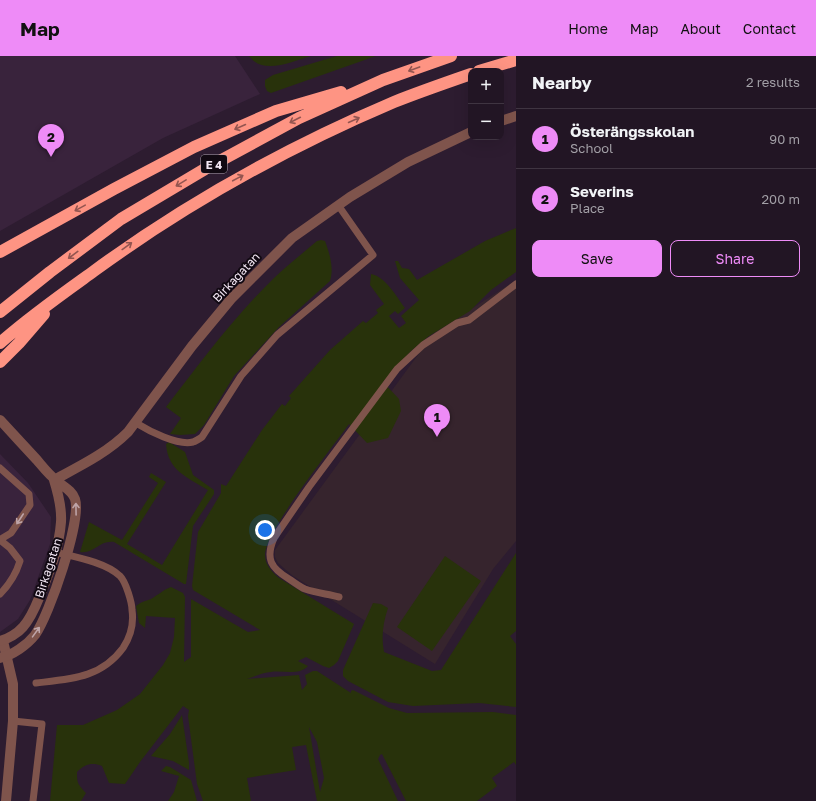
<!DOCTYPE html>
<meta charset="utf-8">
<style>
body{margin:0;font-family:"Golos Text",sans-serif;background:#2e2231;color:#f1f3f6}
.controls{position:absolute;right:12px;top:12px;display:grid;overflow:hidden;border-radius:8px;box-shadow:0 4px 16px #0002}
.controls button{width:36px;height:36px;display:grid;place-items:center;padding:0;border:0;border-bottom:1px solid #3f3441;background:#221524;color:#f1f3f6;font:20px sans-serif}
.you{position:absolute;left:265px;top:474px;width:14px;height:14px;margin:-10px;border:3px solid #fff;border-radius:50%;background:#1a73e8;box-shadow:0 0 0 6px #1a73e833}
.badge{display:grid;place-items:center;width:26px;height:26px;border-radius:50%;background:#ee8bf7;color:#111;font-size:13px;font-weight:700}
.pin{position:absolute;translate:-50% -33px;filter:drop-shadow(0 1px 2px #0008)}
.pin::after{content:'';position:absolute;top:21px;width:14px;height:12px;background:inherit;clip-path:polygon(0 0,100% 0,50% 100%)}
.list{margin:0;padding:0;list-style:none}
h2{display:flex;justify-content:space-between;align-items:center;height:52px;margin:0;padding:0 16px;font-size:17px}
h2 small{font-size:13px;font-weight:400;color:#a29fa6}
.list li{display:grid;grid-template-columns:26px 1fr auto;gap:12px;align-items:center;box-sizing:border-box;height:60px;padding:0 16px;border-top:1px solid #3f3441}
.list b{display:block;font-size:15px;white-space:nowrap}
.list p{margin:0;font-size:13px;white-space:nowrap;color:#a29fa6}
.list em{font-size:13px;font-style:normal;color:#a29fa6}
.actions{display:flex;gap:8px;padding:12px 16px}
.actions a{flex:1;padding:9px 0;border:1px solid #ee8bf7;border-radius:8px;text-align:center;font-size:14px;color:#ee8bf7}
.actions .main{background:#ee8bf7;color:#111}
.map{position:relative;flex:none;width:516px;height:745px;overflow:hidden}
header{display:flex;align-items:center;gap:24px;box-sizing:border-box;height:56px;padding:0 20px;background:#ee8bf7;color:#111}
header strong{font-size:19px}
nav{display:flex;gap:22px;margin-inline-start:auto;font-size:14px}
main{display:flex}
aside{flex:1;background:#221524}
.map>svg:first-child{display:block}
.built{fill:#39233c}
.education{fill:#36242d}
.green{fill:#28320b;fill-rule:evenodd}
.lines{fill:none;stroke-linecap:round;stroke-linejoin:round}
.service{stroke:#7f544c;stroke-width:7}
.minor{stroke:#7f544c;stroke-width:10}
.tertiary{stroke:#7f544c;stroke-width:10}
.motorway{stroke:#fe9483;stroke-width:12}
.oneway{stroke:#935550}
.oneway2{stroke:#bea4a8}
.labels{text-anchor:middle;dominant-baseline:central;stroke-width:4;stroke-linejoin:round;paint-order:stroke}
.shield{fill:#110912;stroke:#aea4b0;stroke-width:1}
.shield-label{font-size:11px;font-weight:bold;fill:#f2e6f3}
.street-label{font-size:12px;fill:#f2e6f3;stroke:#110912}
</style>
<header>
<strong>Map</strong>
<nav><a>Home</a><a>Map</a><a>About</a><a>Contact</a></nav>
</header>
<main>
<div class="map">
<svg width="516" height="745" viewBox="0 0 516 745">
<rect width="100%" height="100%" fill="#2d1c30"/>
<path class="built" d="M0,0h235l25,38 -97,44 -163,93z
M0,398l28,29 23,34 -1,27 -20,56 -12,19 -18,13z"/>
<path class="education" d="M516,224v261l-23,28 -58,95 -142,-88 -15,-13 -3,-6v-7l159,-217z"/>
<path class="green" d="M249,0h62c-18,5 -48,20 -62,0z
M337,0h39l-105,37 -4,-2 -2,-5v-6l8,-5z
M516,172v44l-25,18 -21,21 -41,25 -18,15 -28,31 16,17 2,12 -13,27 -21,5 -18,-19c-17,24 -84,107 -84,131 0,10 7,17 14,23l75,46 -16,37 -4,4 -5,3 -6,-2 -17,-9 -8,4 10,5c-9,10 -26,4 -37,6 -8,0 -17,5 -24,7l52,-4 3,15 5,-6 -2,-9 8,-4h4l34,22v-2l2,-1 36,18 18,5 86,-1 23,3v50l-2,-3 -22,16 5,8 -20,15h-71l-24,-47 -2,1 -2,4 20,42h-81l-11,-56 -14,2 4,23 -49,8 4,23h-48l-6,-17 -9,-68 1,-6 -6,-4 -43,56 -15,22 -16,-1 -7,-17c-10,-4 -17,-2 -25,6 0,12 1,12 9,21l-5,8h-31l7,-76h26l34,-15 23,-16 23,-29 7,-12 4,-16 1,-19 -29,-2 -1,12 -6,-5 -3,-17c5,-4 9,-5 15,-7 7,-4 12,-9 20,-12l12,6 2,4 -1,65 7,-5v-58l57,33 12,-2 -67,-40 -1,-4 6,-54 23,-39v-9l5,2 36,-56 20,-26 3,2 6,-8 -2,-2 41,-46 33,-29 3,2 12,-10 -2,-3 8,-6 -14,-19 1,-11c15,3 25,22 34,34l-7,6 -3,-3 -6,5 10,12 7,-5 -5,-7 18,-16 -19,-22 -5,-17h3l4,7 7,1 8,11 68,-39zM309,671l8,15 7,36 -4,14z
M321,184l4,1c5,13 9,28 5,40l-51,46 -45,49 -30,49 -9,9 -15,1 -10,-1 11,-16 -15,-11c34,-44 67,-89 107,-128 13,-13 29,-25 44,-38z
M169,386l16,10 8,23 21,15v4l-21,32 -7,58h-2l-70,-42c-15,-2 -19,12 -34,10l9,-30 33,18 36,-57 -9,-6 2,-4 15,9 -39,62 35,21 46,-75c-21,-13 -40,-19 -42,-46z
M516,497v78l-6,5 6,8v63l-37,-4 -66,3 -25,-4 -40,-21 -5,-5v-6l30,-67 8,1 7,4c-5,15 -7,29 -4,44l48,19 9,-1z
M445,500l36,25 -49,70 -35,-24z
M182,659l7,48v7l-16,-9 -22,-5 19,-22z
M166,710l4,1 21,13 6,21h-29l6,-9 5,-16 -18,-5z"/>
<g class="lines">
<path class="service" d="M136,367c13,8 42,23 57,19 3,-1 6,-3 9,-5l39,-61 36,-41 96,-80 -35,-50
M0,412l29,26 1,11 -19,28 -10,6
M0,484l10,8 10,13c-4,13 -10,23 -20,33
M339,541c-11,-3 -23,-4 -34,-8 -5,-2 -11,-7 -16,-10 -18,-11 -24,-20 -15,-41l35,-51 88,-118 26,-24 34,-22 12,-3 47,-36
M36,627c35,-4 65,-5 87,-35 8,-12 11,-24 9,-38 0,-7 -6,-28 -12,-34 -15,-14 -45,-19 -65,-24
M13,665l29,3 -9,77"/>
<path class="minor" d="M3,585l10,43v37l-7,80"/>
<path class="tertiary" d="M501,65l15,-5
M0,364c12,13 25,27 37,40 6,7 12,15 19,20 6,6 16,10 19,19 7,21 -26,117 -40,136 -8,10 -22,20 -35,23
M54,424c26,-14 53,-27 74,-48l64,-86 39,-47 61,-61 58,-41 58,-35 63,-30
M0,585c8,-2 18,-8 23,-14 7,-8 12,-19 16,-29 10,-25 20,-49 22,-76 1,-15 -3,-29 -7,-42"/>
<path class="motorway" d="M479,15l37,-11
M0,196l114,-63 80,-42 82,-36 65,-19
M0,256l50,-40 71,-53 84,-50 94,-51 84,-38 68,-24
M0,287c29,-26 62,-49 94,-72 93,-68 194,-124 300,-169 25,-10 51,-19 77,-28
M0,306l19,-19 25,-29"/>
</g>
<defs><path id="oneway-shaft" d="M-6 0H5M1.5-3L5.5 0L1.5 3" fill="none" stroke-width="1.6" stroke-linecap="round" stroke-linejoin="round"/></defs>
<g class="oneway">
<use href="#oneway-shaft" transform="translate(414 13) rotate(160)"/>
<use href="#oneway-shaft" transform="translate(295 64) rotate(153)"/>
<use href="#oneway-shaft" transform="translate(354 64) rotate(-24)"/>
<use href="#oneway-shaft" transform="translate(240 71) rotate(156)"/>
<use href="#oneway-shaft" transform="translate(238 122) rotate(-28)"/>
<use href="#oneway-shaft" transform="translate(181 127) rotate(149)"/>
<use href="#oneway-shaft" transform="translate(80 152) rotate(151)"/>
<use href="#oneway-shaft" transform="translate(127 190) rotate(-36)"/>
<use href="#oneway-shaft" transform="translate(73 199) rotate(143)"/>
</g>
<g class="oneway2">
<use href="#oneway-shaft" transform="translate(76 453) rotate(-91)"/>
<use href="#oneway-shaft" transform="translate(20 463) rotate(123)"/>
<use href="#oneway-shaft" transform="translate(36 576) rotate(-54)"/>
</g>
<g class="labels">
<rect class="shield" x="201" y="99" width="26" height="18" rx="3"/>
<g class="shield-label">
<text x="214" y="108">E 4</text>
</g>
<g class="street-label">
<text transform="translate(236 221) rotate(-47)">Birkagatan</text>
<text transform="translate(48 512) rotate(-72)">Birkagatan</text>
</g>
</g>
</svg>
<div class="controls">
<button>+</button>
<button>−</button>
</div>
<div class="you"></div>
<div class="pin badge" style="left:437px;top:381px">1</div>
<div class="pin badge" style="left:51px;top:101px">2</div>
</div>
<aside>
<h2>Nearby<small>2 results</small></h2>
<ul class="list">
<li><span class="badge">1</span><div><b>Österängsskolan</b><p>School</p></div><em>90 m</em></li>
<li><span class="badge">2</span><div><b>Severins</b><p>Place</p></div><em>200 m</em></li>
</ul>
<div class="actions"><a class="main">Save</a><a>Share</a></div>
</aside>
</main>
